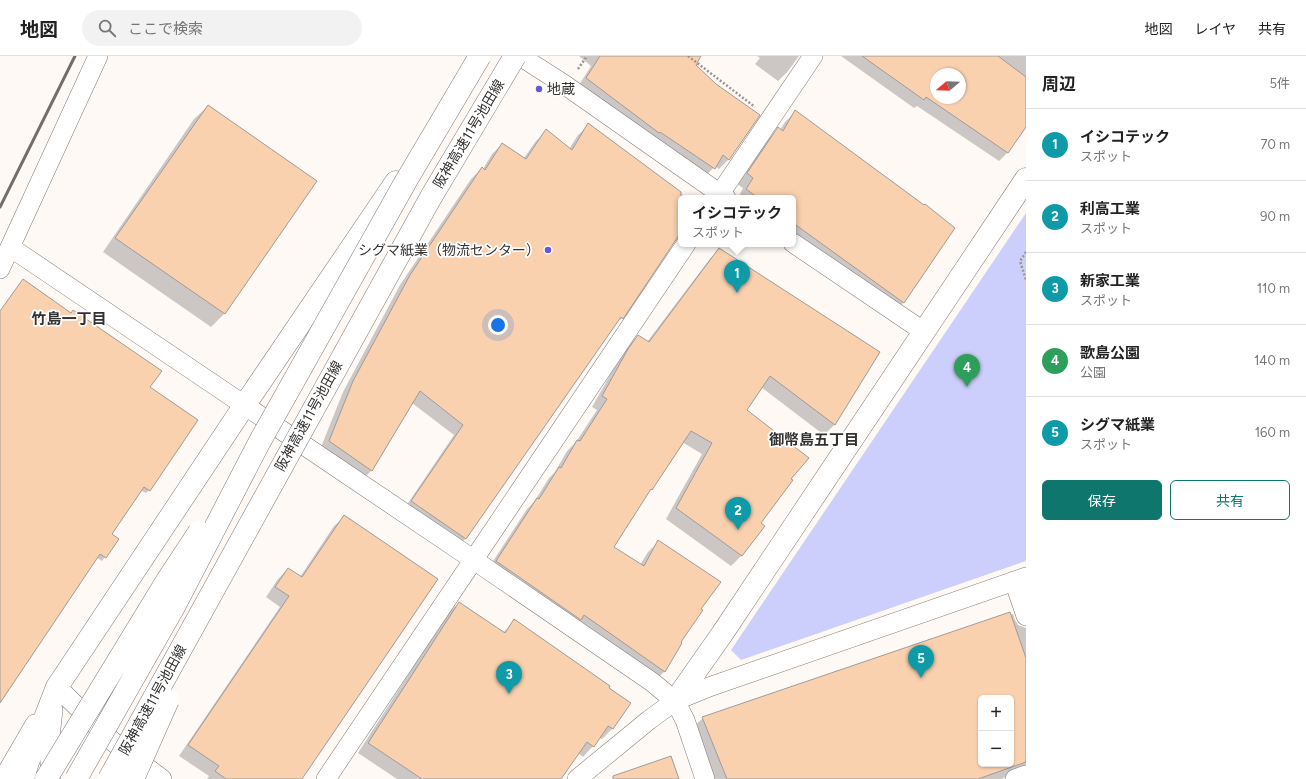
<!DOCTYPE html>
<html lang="ja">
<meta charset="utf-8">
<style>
body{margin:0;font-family:Figtree,"Noto Sans JP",sans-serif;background:#f2f2f2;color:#222}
.controls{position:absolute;right:12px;bottom:12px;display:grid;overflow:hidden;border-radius:6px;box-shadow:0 1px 3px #0004}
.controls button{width:36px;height:36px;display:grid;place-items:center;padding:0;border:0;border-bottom:1px solid #e0e0e0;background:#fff;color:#222;font:20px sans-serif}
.compass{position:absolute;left:930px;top:12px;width:36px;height:36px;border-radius:50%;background:#fff;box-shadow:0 1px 3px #0004;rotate:251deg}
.you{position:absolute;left:498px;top:269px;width:14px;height:14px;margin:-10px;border:3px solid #fff;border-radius:50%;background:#1a73e8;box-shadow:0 0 0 6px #1a73e833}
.badge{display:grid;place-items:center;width:26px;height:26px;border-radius:50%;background:#0f766e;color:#fff;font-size:13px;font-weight:700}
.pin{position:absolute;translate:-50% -33px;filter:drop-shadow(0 1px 2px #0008)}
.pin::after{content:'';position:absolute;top:21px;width:14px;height:12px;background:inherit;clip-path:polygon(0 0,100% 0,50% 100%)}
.popup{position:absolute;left:678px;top:139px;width:118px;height:52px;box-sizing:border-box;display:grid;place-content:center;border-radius:6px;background:#fff;filter:drop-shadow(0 1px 3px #0005);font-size:13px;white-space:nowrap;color:#767676}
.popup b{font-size:15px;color:#222}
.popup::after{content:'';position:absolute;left:50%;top:100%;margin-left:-8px;border:8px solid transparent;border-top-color:#fff}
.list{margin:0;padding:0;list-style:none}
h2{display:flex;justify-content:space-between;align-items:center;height:52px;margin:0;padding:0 16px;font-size:17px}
h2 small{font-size:13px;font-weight:400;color:#767676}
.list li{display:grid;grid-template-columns:26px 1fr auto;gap:12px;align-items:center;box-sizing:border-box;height:72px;padding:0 16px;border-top:1px solid #e0e0e0}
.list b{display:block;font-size:15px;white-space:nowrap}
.list p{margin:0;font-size:13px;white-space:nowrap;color:#767676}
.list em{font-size:13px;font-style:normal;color:#767676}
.actions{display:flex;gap:8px;padding:12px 16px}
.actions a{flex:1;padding:9px 0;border:1px solid #0f766e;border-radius:6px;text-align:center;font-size:14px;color:#0f766e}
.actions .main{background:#0f766e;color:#fff}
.icon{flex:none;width:22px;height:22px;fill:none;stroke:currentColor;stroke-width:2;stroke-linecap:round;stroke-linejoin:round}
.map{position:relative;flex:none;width:1026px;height:723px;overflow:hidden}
header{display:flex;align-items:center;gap:24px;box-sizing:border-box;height:56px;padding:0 20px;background:#fff;border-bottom:1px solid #e0e0e0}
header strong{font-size:19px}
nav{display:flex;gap:22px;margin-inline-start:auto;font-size:14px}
.search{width:280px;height:36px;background:#f2f2f2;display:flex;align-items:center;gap:10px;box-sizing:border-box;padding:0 14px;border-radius:22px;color:#767676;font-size:15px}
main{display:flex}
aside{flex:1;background:#fff}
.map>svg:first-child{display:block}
.green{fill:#cccffb}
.shadow{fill:#0003;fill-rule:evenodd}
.building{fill:#fad1af;stroke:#a09b98;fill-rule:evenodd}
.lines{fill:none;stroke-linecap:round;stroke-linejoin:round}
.street-casing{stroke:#807b78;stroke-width:20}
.secondary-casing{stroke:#807b78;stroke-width:23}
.path{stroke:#999592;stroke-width:2.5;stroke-dasharray:2 2;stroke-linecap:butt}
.street{stroke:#fff;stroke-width:19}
.secondary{stroke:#fff;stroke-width:22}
.rail{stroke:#716e6b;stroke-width:3}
.highway-bridge-casing{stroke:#807b78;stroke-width:23;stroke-linecap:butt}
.highway-bridge{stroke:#fff;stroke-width:22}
.poi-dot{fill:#655ad3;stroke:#fff;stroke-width:1.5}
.labels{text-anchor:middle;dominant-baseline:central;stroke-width:3.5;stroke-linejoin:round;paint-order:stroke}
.poi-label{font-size:14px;fill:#343230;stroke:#fff;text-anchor:start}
.street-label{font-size:14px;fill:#343230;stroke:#fff}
.neighbourhood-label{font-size:15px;font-weight:bold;fill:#343230;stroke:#fff}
</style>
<header>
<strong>地図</strong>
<div class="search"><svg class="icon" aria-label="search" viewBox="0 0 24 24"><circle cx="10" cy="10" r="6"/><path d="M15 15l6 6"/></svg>ここで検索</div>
<nav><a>地図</a><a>レイヤ</a><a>共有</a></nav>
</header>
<main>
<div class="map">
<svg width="1026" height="723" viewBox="0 0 1026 723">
<rect width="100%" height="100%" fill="#fff9f5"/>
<path class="green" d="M1026,157v348l-285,99 -10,-10z"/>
<path class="shadow" d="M579,0h121l-5,9 34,94 -10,10 -4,-3 -11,12 -127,-90 14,-22z
M757,0h42l-11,15 -10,10 -23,-17 5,-6z
M841,0h185v69l-18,27 -9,9 -82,-55 -3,2zM936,18h24v24h-24z
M208,50l108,75 -92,133 -13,13 -108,-75 91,-133z
M795,56l158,116 -50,75 -10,10 -100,-72v-43h-55l5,-10 -6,-4 31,-45 10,-10 2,1 5,-8z
M589,69l98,73h-6v31l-59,89 -10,9 -146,211 -11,11 -53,-37 52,-77 -42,-32 -41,68 -10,10 -42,-29 24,-60 57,-107 71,-106 11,-11 1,1 9,-15 10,-10 22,14 12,-17 10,-10 23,18 9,-14z
M719,193l159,103 -44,73 -10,10 -63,-48 -16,23 45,69 -30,44 4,3 -23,30 -10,10 -65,-47 36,-65 -20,-12 -31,47 -4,4 -34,55 27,17 8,-13 10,-10 42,67 -36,63 -11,10 -167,-110 41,-63 7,-7 15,-24 6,-6 12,-21 9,-9 21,-32 -5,-3 26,-46 10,-14 10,-11 9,6 62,-82z
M23,224l126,108v102l-3,3 -6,-3 -30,44 7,5 -15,22 -6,-4 -96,144v-390z
M345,460l-45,263h-93l2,-3 -30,-20 101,-149 -14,-10 12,-18 10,-10 12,8 34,-51z
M459,547l44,30 11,-12 116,82 -18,26 -10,10 -3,-1 -6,8 -10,11 -5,-4 -20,26h-161l-39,-26 90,-140z
M1013,558l2,6 3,5 8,3v151l-15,-4 -8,3v1h-290l-21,-51 11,-10zM981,642h30v66h-30z"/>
<path class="building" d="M600,0h101l-5,9 20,19 44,31 -31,45 -6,-5 -8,14 -55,-37 -1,1 -73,-55z
M862,0h136l28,21v50l-18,26 -82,-56 -2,3zM936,18h24v24h-24z
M208,49l109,76 -92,133 -110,-76z
M795,54l129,95 1,-1 30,24 -51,75 -111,-80v-25h-35l-12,-9 7,-11 -6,-5 31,-46 5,4z
M588,67l93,69v40l-58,87 -2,-2 -155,222 -55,-38 52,-76 -43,-34 -48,80 -43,-30 24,-60 57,-106 72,-108 3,3 17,-27 24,16 20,-30 26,21z
M719,192l161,104 -45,73 -65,-49 -23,34 62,48 -18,21 2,1 -32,43 4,3 -23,30 -66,-48 36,-65 -21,-12 -39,59 -1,-1 -37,58 30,19 14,-26 63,42 -20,27 2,1 -22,32 1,1 -17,29 -81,-57 -3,5 -85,-59 41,-63 2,1 20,-32 2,1 16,-28 3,1 27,-42 -5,-3 26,-47 10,-14 11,7z
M23,223l48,34 2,-3 89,61 -12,16 48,33 -48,71 -6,-4 -32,47 7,5 -13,19 -6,-4 -100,149v-392z
M344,459l94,64 -136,200h-76l-11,-8 4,-5 -31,-21 101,-149 -14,-9 13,-19 14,9z
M459,546l46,31 9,-14 96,67 -1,2 22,15 -18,26 -5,-3 -14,21 -7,-5 -26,37h-139l-54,-36z
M1010,556l16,46v104l-48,17h-251l-25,-62zM981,642h30v66h-30z
M671,700l8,23h-66v-3z"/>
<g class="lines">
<defs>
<path id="street" d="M520,0l45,29 161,113
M717,142l96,-142
M793,187l130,88
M10,191l464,313 178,122 23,19 10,19 20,59
M0,213l98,-213
M1014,525l12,35
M57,631l55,54 50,38
M3,723l32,-55
M51,723l-2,-33 4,-36
M326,723l360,-535
M577,723l72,-59 26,-19 34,-14 317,-110
M1015,723l11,-4"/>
<path id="secondary" d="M675,645l47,-67 304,-455
M23,723l5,-17 29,-75 187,-281 152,-224"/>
</defs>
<use href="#street" class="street-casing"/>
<use href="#secondary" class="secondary-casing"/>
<path class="path" d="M688,0l67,51
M578,13l9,-13
M1026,196l-6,9 6,19"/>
<use href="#street" class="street"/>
<use href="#secondary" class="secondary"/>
<path class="rail" d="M0,151l75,-151"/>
<defs>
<path id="highway-bridge" d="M46,723l122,-200 31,-47
M76,723l99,-174 85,-164 146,-260 74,-125
M109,723l322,-582 84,-141
M133,723l35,-79"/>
</defs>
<use href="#highway-bridge" class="highway-bridge-casing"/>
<use href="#highway-bridge" class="highway-bridge"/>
</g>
<g class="poi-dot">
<circle cx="539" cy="33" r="4"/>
<circle cx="548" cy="194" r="4"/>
</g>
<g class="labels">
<g class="poi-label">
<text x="547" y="33">地蔵</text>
<text x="540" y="194" text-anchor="end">シグマ紙業（物流センター）</text>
</g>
<g class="street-label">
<text transform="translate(469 78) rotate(-59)">阪神高速11号池田線</text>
<text transform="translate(309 360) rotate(-61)">阪神高速11号池田線</text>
<text transform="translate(153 644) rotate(-61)">阪神高速11号池田線</text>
</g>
<g class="neighbourhood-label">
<text x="69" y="263">竹島一丁目</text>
<text x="814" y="384">御幣島五丁目</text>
</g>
</g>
</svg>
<div class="controls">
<button>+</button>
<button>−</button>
</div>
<svg class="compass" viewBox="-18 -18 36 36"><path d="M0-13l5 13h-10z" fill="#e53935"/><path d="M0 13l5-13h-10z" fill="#767676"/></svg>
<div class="you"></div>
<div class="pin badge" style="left:737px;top:237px;background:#0f9aa8">1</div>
<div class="popup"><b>イシコテック</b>スポット</div>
<div class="pin badge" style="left:738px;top:474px;background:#0f9aa8">2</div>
<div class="pin badge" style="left:509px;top:638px;background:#0f9aa8">3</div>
<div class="pin badge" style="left:967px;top:331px;background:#2e9e5b">4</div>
<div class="pin badge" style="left:921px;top:622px;background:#0f9aa8">5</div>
</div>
<aside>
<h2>周辺<small>5件</small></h2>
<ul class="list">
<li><span class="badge" style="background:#0f9aa8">1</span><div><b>イシコテック</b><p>スポット</p></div><em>70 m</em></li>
<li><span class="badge" style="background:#0f9aa8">2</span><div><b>利高工業</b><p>スポット</p></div><em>90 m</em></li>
<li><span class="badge" style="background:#0f9aa8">3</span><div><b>新家工業</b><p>スポット</p></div><em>110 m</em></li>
<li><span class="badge" style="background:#2e9e5b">4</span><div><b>歌島公園</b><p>公園</p></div><em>140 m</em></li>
<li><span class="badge" style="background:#0f9aa8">5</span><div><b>シグマ紙業</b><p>スポット</p></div><em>160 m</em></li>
</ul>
<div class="actions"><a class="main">保存</a><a>共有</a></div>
</aside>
</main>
